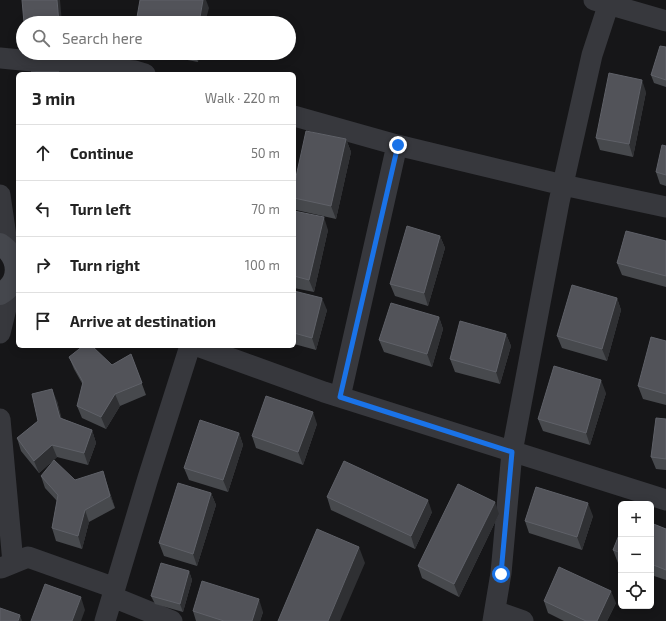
<!DOCTYPE html>
<meta charset="utf-8">
<style>
body{margin:0;font-family:"Exo 2",sans-serif;background:#f6f6f6;color:#222}
.controls{position:absolute;right:12px;bottom:12px;display:grid;overflow:hidden;border-radius:6px;box-shadow:0 2px 10px #0003}
.controls button{width:36px;height:36px;display:grid;place-items:center;padding:0;border:0;border-bottom:1px solid #e0e0e0;background:#fff;color:#222;font:20px sans-serif}
.stop{position:absolute;width:12px;height:12px;margin:-9px;border:3px solid #1a73e8;border-radius:50%;background:#fff}
.stop.end{background:#1a73e8;border-color:#fff;box-shadow:0 1px 4px #0008}
.list{margin:0;padding:0;list-style:none}
h2{display:flex;justify-content:space-between;align-items:center;height:52px;margin:0;padding:0 16px;font-size:17px}
h2 small{font-size:13px;font-weight:400;color:#767676}
.list li{display:grid;grid-template-columns:26px 1fr auto;gap:12px;align-items:center;box-sizing:border-box;height:56px;padding:0 16px;border-top:1px solid #e0e0e0}
.list b{display:block;font-size:15px;white-space:nowrap}
.list em{font-size:13px;font-style:normal;color:#767676}
.icon{flex:none;width:22px;height:22px;fill:none;stroke:currentColor;stroke-width:2;stroke-linecap:round;stroke-linejoin:round}
.map{position:relative;flex:none;width:666px;height:621px;overflow:hidden}
.search{position:absolute;background:#fff;box-shadow:0 2px 10px #0003;left:16px;top:16px;width:280px;height:44px;display:flex;align-items:center;gap:10px;box-sizing:border-box;padding:0 14px;border-radius:22px;color:#767676;font-size:15px}
.panel{position:absolute;background:#fff;box-shadow:0 2px 10px #0003;left:16px;top:72px;width:280px;height:276px;border-radius:6px}
.map>svg:first-child{display:block}
.lines{fill:none;stroke-linecap:round;stroke-linejoin:round}
.street{stroke:#37383d;stroke-width:21}
.secondary{stroke:#45474d;stroke-width:22}
.wall{fill:#47494d}
.shaded-wall{fill:#2f3033}
.building{fill:#525359;stroke:#5f6168}
.route{stroke:#1a73e8;stroke-width:5}
</style>
<div class="map">
<svg width="666" height="621" viewBox="0 0 666 621">
<rect width="100%" height="100%" fill="#161618"/>
<g class="lines">
<path class="street" d="M594,0l72,21
M0,58l135,13 10,3
M294,116l103,29 166,40 103,22
M0,195l8,55
M0,333l12,-49 6,2
M197,346l127,46 342,108
M340,397l57,-252
M0,419l13,144
M1,568l27,-11 87,31
M113,597l59,24
M495,611l28,10
M105,621l43,-143 42,-132
M493,621l8,-48 11,-121 47,-250 33,-147 18,-55"/>
<path class="secondary" d="M0,244c20,13 22,38 0,50"/>
</g>
<path class="wall" d="M666,47v40l-12,-4 -3,-8z
M151,53h48l-1,9z
M646,92l-13,65 -33,-7 -4,-12z
M346,139l5,13 -15,67 -40,-9 -2,-6v-18z
M666,146v40l-6,-2 -4,-12z
M294,211l34,19 -14,62 -20,-4z
M440,236l5,12 -17,58 -33,-10 -5,-12z
M666,241v46l-44,-12 -5,-12z
M294,291l33,19 -11,40 -22,-6z
M617,298l4,12 -14,51 -45,-13 -5,-12z
M439,317l4,12 -11,38 -48,-15 -5,-12z
M506,334l5,12 -11,38 -45,-12 -5,-13z
M666,341v64l-23,-6 -5,-13z
M131,354l15,41 -26,11 -14,23 -24,-11 -5,-12 6,-21 -9,-16 -5,-12 43,8z
M606,393l-16,52 -47,-14 -5,-12z
M57,401l4,17 31,12 4,13 -8,22 -31,-8 -18,16 -18,-22 -4,-13 21,-17z
M666,419v51l-10,-1 -5,-12z
M317,424l-14,41 -47,-17 -4,-12z
M239,433l4,12 -15,47 -39,-12 -5,-12z
M41,476l34,4 32,4 8,24 -26,14 -7,27 -26,-8 -4,-13 5,-27 -12,-13z
M211,493l5,12 -19,61 -33,-10 -5,-13z
M327,497l105,15 -17,37 -84,-39z
M499,514l-40,83 -37,-19 -4,-12z
M593,516l-11,34 -53,-17 -4,-12z
M651,523l15,6v51l-15,-5z
M621,530v34l-3,-1 -5,-13z
M189,571l3,9 -9,32 -28,-8 -4,-8z
M544,601l72,2 -9,18h-43l-16,-8z
M193,611l70,1 -3,9h-64z"/>
<path class="shaded-wall" d="M57,0h3l2,23h-3z
M203,0h3l3,8 -4,15h-6z
M194,53h5l-1,9z
M642,80l4,12 -13,65 -4,-13z
M346,139l5,13 -15,67 -5,-13z
M324,217l4,13 -14,62 -5,-12z
M440,236l5,12 -17,58 -4,-13z
M322,298l5,12 -11,40 -4,-12z
M617,298l4,12 -14,51 -5,-12z
M439,317l4,12 -11,38 -5,-13z
M506,334l5,12 -11,38 -4,-12z
M601,380l5,13 -16,52 -4,-12z
M52,389l5,12 8,29 -5,-12z
M115,394l5,12 -14,23 -5,-12z
M313,412l4,12 -14,41 -5,-13z
M92,430l4,13 -8,22 -4,-12z
M239,433l4,12 -15,47 -5,-12z
M52,445l5,12 -18,16 -5,-12z
M103,471l4,13 8,24 -5,-12z
M211,493l5,12 -19,61 -4,-12z
M428,500l4,12 -17,37 -4,-13z
M495,502l4,12 -40,83 -5,-13z
M588,503l5,13 -11,34 -5,-13z
M85,510l4,12 -7,27 -4,-13z
M359,547l6,16 -25,58h-12z
M189,571l3,9 -9,32 -3,-8z
M611,591l5,12 -9,18h-10z
M81,597l4,13 -4,11h-9z
M259,599l4,13 -3,9h-8z
M20,615l2,6h-4z"/>
<path class="building" d="M22,0h35l2,23h-35z
M140,0h63l-4,23h-63z
M660,46l6,1v33l-15,-5z
M31,72h28v2h-28z
M609,73l33,7 -13,64 -33,-6z
M306,131l40,8 -15,67 -37,-8v-12z
M662,145l4,1v29l-10,-3z
M294,211l30,6 -15,63 -15,-4z
M407,226l33,10 -16,57 -34,-9z
M626,231l40,10v35l-49,-13z
M572,285l45,13 -15,51 -45,-13z
M294,291l28,7 -10,40 -18,-5z
M391,303l48,14 -12,37 -48,-14z
M460,321l46,13 -10,38 -46,-13z
M651,337l15,4v53l-28,-8z
M83,346h9l20,19 19,-11 11,29 -27,11 -14,23 -24,-11 6,-24 -14,-25z
M554,366l47,14 -15,53 -48,-14z
M52,389l8,29 32,12 -8,23 -32,-8 -18,16 -17,-23 21,-17 -6,-27z
M266,396l47,16 -15,40 -46,-16z
M656,418l10,1v40l-15,-2z
M200,420l39,13 -16,47 -39,-12z
M54,460l21,20 28,-9 7,25 -25,14 -7,26 -26,-8 6,-33 -17,-19z
M344,461l84,39 -17,36 -84,-39z
M178,483l33,10 -18,61 -34,-11z
M458,484l37,18 -41,82 -36,-18z
M536,487l52,16 -11,34 -52,-16z
M651,523l15,6v41l-15,-6z
M317,529l42,18 -31,74h-50z
M621,530v23l-8,-3z
M161,563l28,8 -9,33 -29,-8z
M559,567l52,24 -14,30h-11l-42,-20z
M202,581l57,18 -7,22h-28l-31,-10z
M45,584l36,13 -9,24h-41z
M0,608l20,7 -2,6h-18z"/>
<g class="lines">
<path class="route" d="M398,145l-58,252 172,55 -11,122"/>
</g>
</svg>
<div class="controls">
<button>+</button>
<button>−</button>
<button><svg class="icon" aria-label="locate" viewBox="0 0 24 24"><circle cx="12" cy="12" r="6"/><path d="M12 2v4M12 18v4M2 12h4M18 12h4"/></svg></button>
</div>
<div class="stop" style="left:501px;top:574px"></div>
<div class="stop end" style="left:398px;top:145px"></div>
<div class="search"><svg class="icon" aria-label="search" viewBox="0 0 24 24"><circle cx="10" cy="10" r="6"/><path d="M15 15l6 6"/></svg>Search here</div>
<section class="panel">
<h2>3 min<small>Walk · 220 m</small></h2>
<ul class="list">
<li><svg class="icon" aria-label="ahead" viewBox="0 0 24 24"><path d="M12 20V5M6 11l6-6 6 6"/></svg><div><b>Continue</b></div><em>50 m</em></li>
<li><svg class="icon" aria-label="left" viewBox="0 0 24 24"><path d="M17 20v-9H6M10 6l-5 5 5 5"/></svg><div><b>Turn left</b></div><em>70 m</em></li>
<li><svg class="icon" aria-label="right" viewBox="0 0 24 24"><path d="M7 20v-9h11M14 6l5 5-5 5"/></svg><div><b>Turn right</b></div><em>100 m</em></li>
<li><svg class="icon" aria-label="arrive" viewBox="0 0 24 24"><path d="M6 21V4h12l-3 4 3 4H6"/></svg><div><b>Arrive at destination</b></div></li>
</ul>
</section>
</div>
